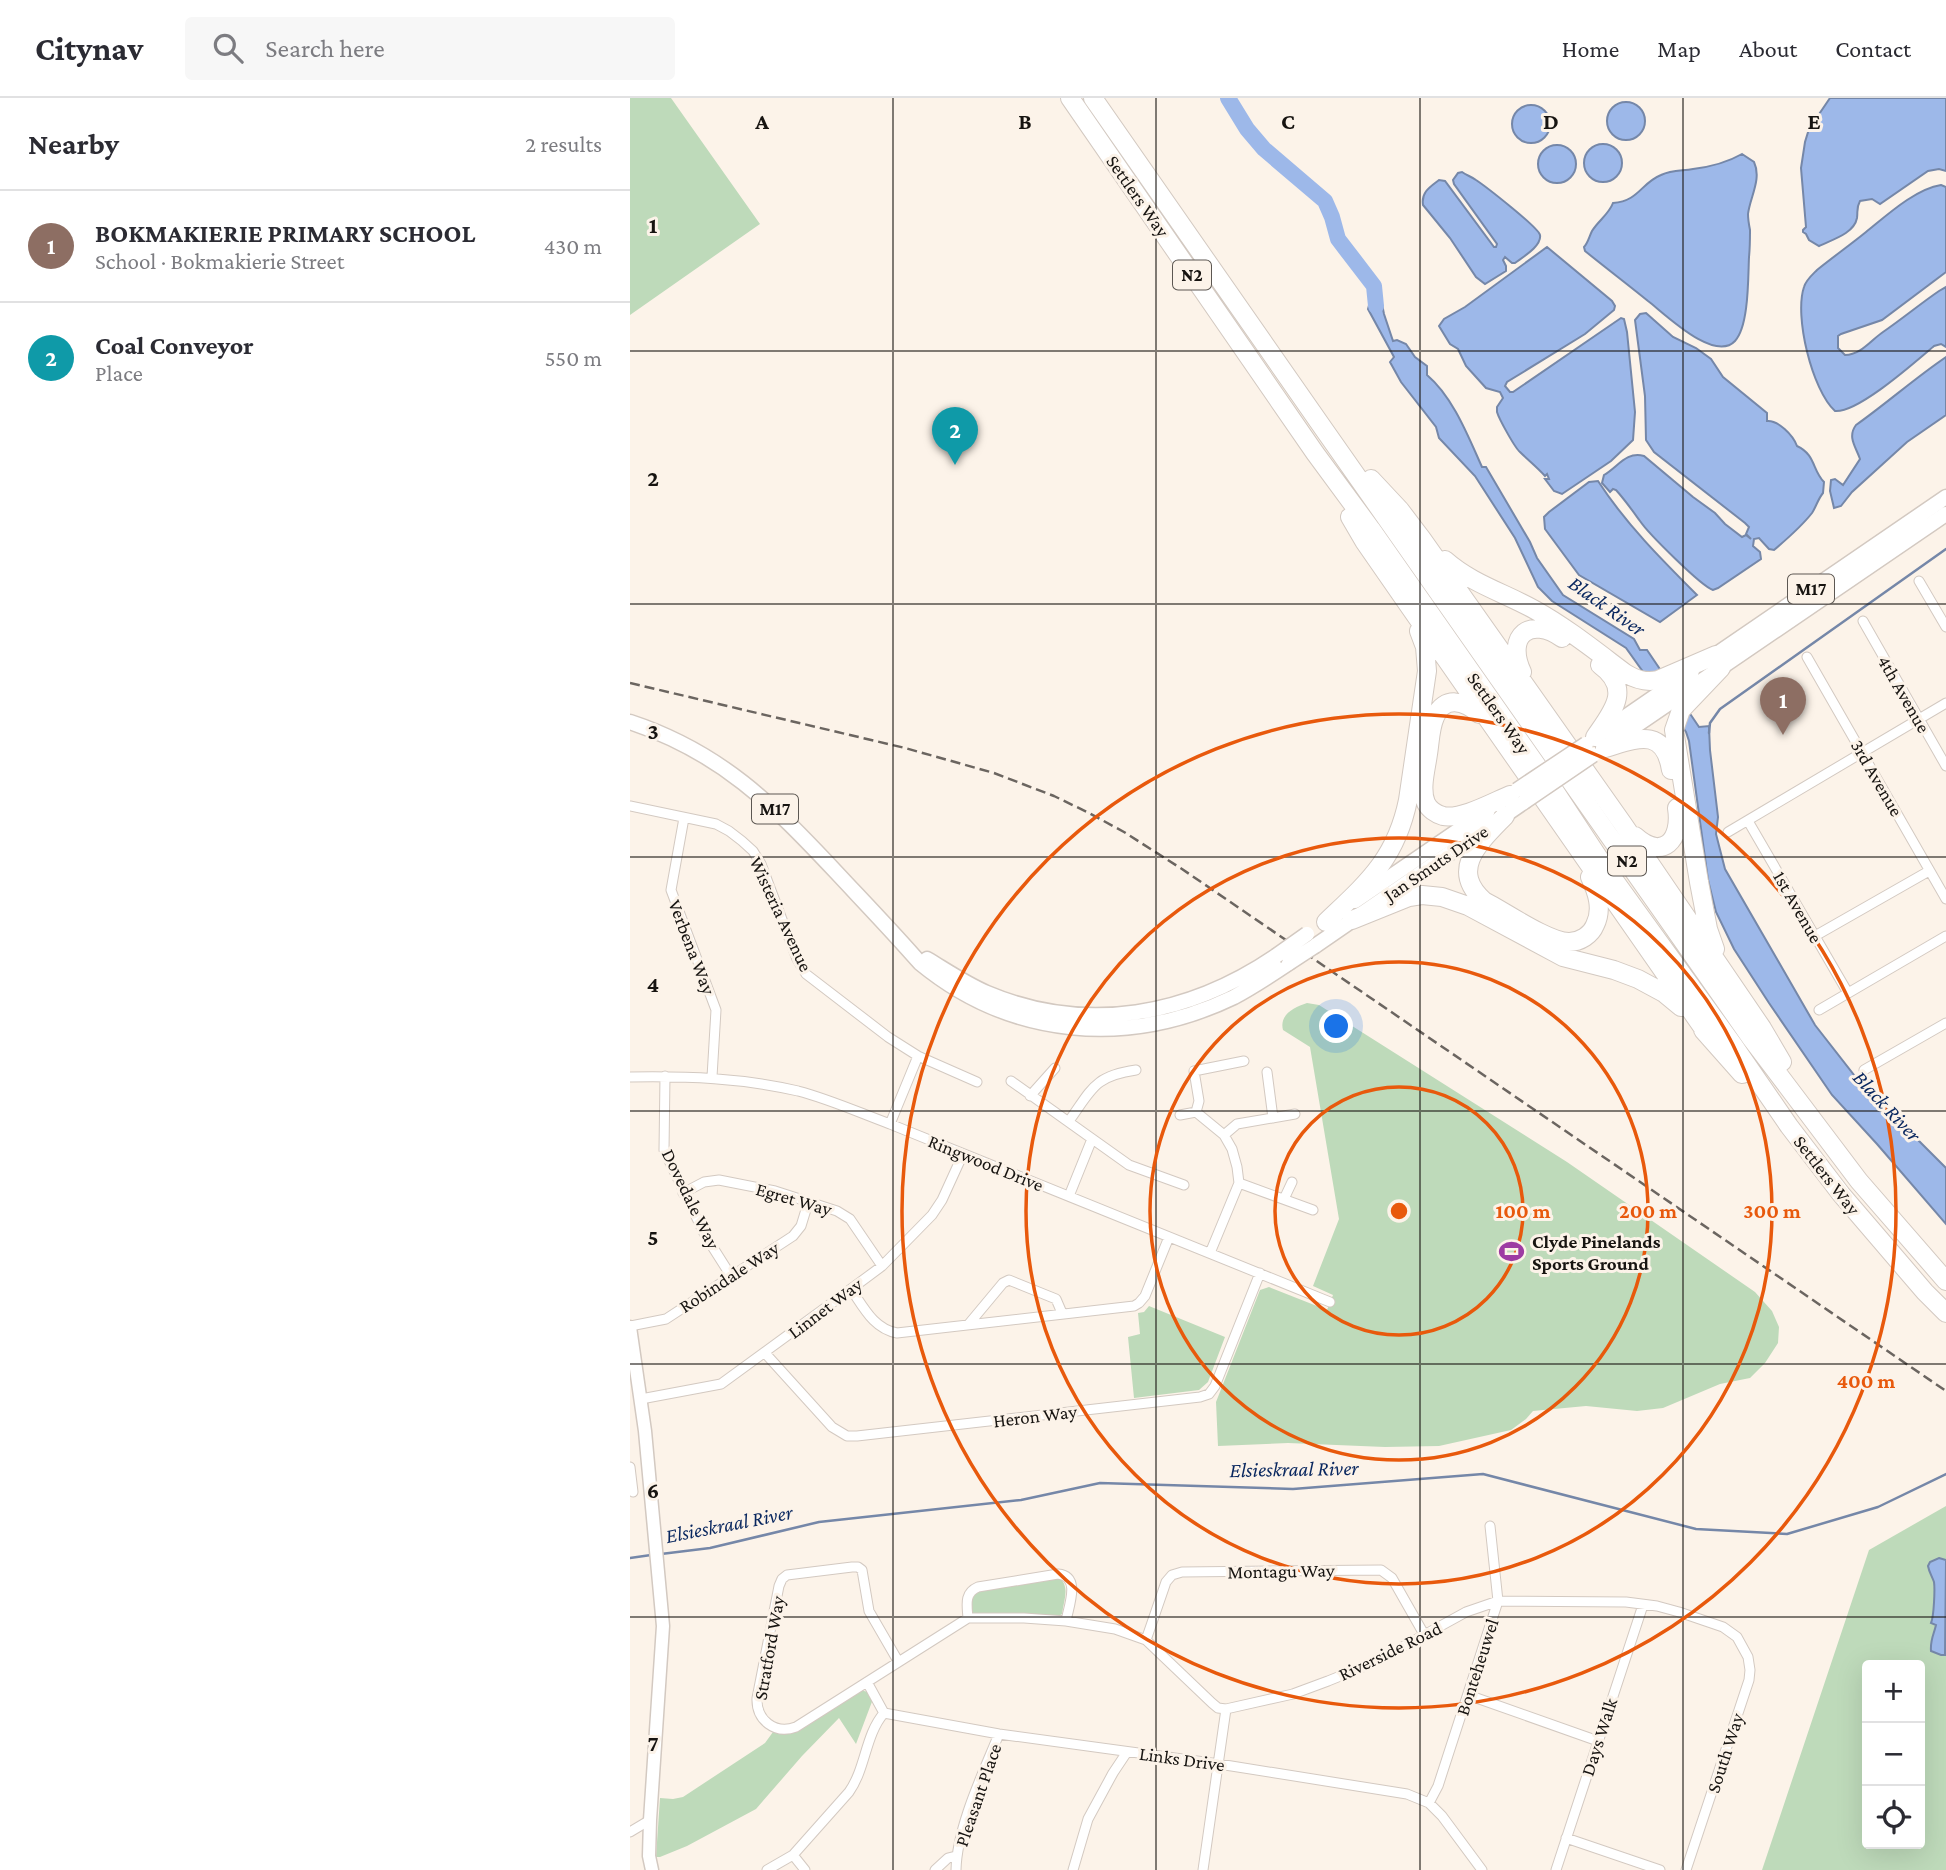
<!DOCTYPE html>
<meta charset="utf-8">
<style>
body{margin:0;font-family:"Crimson Pro",serif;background:#f7f7f7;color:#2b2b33}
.controls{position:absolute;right:21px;bottom:21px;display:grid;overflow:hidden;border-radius:7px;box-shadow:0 7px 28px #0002}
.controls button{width:63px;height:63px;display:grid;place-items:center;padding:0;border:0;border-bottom:2px solid #e1e1e2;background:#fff;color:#2b2b33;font:35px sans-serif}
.you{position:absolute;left:707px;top:929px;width:24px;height:24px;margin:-18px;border:5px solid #fff;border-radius:50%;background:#1a73e8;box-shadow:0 0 0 10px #1a73e833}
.badge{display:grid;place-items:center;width:46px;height:46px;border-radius:50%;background:#9d3ca3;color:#fff;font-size:23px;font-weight:700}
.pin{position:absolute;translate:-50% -58px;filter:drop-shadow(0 2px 4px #0008)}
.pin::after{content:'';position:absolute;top:37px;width:24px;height:21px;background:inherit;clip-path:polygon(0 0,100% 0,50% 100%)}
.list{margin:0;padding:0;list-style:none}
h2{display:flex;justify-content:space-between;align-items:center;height:91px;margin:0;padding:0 28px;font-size:30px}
h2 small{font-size:23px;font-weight:400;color:#7c7c81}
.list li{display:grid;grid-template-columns:46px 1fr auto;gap:21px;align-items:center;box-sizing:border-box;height:112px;padding:0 28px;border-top:2px solid #e1e1e2}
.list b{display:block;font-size:26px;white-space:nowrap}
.list p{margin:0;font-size:23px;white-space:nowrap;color:#7c7c81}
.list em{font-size:23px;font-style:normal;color:#7c7c81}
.icon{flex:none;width:38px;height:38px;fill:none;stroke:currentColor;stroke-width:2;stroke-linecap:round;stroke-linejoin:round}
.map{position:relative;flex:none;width:1316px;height:1772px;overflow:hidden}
header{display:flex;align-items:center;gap:42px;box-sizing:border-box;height:98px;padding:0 35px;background:#fff;border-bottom:2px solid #e1e1e2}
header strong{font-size:33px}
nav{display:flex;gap:38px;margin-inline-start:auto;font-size:24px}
.search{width:490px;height:63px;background:#f7f7f7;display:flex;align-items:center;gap:18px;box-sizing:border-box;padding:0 24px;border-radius:7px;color:#7c7c81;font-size:26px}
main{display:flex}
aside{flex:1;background:#fff}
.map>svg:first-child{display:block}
.green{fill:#bedaba;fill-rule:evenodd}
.water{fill:#9db8e9;stroke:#7587a8;stroke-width:2}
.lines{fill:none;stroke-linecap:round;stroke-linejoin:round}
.stream{stroke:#7587a8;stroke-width:2.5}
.river{stroke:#9db8e9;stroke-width:16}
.minor-casing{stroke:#d3c9c1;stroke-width:11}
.tertiary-casing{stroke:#d3c9c1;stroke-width:15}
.primary-casing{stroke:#d3c9c1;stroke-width:17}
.motorway-casing{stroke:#d3c9c1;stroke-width:20}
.minor{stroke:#fff;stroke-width:9}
.tertiary{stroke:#fff;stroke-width:12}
.primary{stroke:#fff;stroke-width:14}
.motorway{stroke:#fff;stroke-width:18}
.rail{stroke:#6b6560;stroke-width:2.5;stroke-dasharray:10 5;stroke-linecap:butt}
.primary-bridge-casing{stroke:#d3c9c1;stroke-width:17;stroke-linecap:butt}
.primary-bridge{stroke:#fff;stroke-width:14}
.grid{fill:none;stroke:#171411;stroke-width:2;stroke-opacity:0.55}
.ring{fill:none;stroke:#e8590c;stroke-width:3.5}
.labels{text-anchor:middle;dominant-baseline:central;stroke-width:6;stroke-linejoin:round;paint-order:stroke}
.shield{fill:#fcf3e9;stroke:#5c5752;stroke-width:2}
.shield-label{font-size:18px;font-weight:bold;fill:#171411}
.street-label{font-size:19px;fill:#171411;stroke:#fcf3e9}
.poi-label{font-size:19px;font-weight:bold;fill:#171411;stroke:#fcf3e9;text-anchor:start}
.water-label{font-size:21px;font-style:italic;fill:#09275f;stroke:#fcf3e9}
.grid-label{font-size:23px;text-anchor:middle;font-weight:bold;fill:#171411;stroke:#fcf3e9;stroke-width:6;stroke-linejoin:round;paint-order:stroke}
.centre{fill:#e8590c;stroke:#fcf3e9;stroke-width:3.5}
.ring-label{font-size:21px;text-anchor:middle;font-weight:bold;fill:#e8590c;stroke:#fcf3e9;stroke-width:6;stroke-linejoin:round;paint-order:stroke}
</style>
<header>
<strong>Citynav</strong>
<div class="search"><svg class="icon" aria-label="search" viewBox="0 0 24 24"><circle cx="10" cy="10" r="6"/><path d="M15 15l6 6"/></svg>Search here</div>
<nav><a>Home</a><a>Map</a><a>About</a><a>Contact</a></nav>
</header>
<main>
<aside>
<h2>Nearby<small>2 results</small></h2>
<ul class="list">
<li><span class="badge" style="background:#8d6e63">1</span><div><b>BOKMAKIERIE PRIMARY SCHOOL</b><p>School · Bokmakierie Street</p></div><em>430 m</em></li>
<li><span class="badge" style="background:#0f9aa8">2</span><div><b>Coal Conveyor</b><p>Place</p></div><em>550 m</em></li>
</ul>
</aside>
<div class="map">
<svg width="1316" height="1772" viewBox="0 0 1316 1772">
<rect width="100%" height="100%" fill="#fcf3e9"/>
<path class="green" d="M0,0h41l89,126 -130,91z
M677,905l12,2 248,157 188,130 17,19 7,16 -1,16 -13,20 -15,15 -30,6 -57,24 -26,3 -51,-5 -53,5 -7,8 -15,11 -72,16 -54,1 -97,-4 -70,3 -2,-44 44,-112 9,-3 58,23 6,-15 -20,-9 26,-67 -29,-172 -27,-17c-4,-15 11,-23 24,-27z
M519,1208l76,31 -17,45 -9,8 -65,8 -6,-61 12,-3 -2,-21 6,-1z
M1316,1408v364h-184l107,-320zM1237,1567h53v179h-53z
M427,1478c14,9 7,23 5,38l-5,3 -87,-3 1,-23z
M230,1592l8,2 5,7 -17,45 -17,-26 -37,38 -46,53 -69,37 -27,11h-4l4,-59 13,1 10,-2 82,-54 8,-11 13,2 7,-1z"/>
<path class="water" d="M1200,0h116v73l-7,-2 -11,2 -48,33 -8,-5 -12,2c-4,7 -2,10 -3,17 -3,16 -26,22 -38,28l-10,-6 -3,-6 -3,-2v-2l3,-3 -5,-59 4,-26 4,-13z
M977 23a19 19 0 1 1 38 0a19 19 0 1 1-38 0Z
M882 26a19 19 0 1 1 38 0a19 19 0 1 1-38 0Z
M954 65a19 19 0 1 1 38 0a19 19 0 1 1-38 0Z
M908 66a19 19 0 1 1 38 0a19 19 0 1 1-38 0Z
M1112,56l12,8c8,17 -4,35 -6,52 0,6 1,11 2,16 0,9 0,18 -1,27 -1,21 0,69 -14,84 -21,22 -71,-28 -87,-40 -21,-17 -42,-33 -63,-50l-1,-4c4,-4 5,-10 8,-16 6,-10 17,-17 21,-28 26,-2 28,-20 48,-28 11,-5 21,-4 32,-6 16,-2 35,-7 49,-15z
M832,74c4,3 10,5 14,8 9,6 62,47 64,55 2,11 -17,22 -25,28h-3l-7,-6 -2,3 3,6v5l-21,13 -9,-7 -26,-39 -27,-33c-2,-13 7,-18 16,-25l6,1 49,66h2l1,-3 -43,-60 -1,-4 5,-7z
M1311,87l5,2v85l-64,48 -41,14 -3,2v12l7,7c16,0 26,-15 38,-23 19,-13 37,-28 56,-41l7,-4v60l-5,-3 -7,2c-19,16 -76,67 -99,65 -23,-21 -41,-95 -31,-124 2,-7 8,-12 13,-17 16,-13 33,-25 49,-38 20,-16 49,-43 75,-47z
M917,149l65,54 3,5 -1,4 -29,24 -78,48 -2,4 5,6h3l108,-74 3,1 3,13 8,80 -2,28 -22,21 -49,33 -8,-3 -9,-12h4l-2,-5 -2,2c-8,-9 -17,-16 -25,-24 -5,-4 -21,-33 -23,-40v-5l6,-9 -3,-6 -14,-4 -20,-22 -8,-17 -8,-5 -11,-18 5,-7 21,-12z
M744,188l5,3 5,25 9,27 4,-1 9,4 9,13 12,9v9c26,22 41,61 55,92h4l44,75 7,16 26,37 71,44 6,11h7l52,77 10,-1 1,24 8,67 -2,17 9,35 90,156 43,55 88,88v56l-69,-80 -45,-49 -63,-92 -35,-54 -18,-37 -8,-32 -19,-139 -3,-9 -60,-84 -74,-47 -14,-14 -23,-49 -40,-62 -36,-38 -3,-11 -35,-45 -11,-20 4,-5 -26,-48z
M1016,215l27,24 23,11 15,11 12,18 44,36v8c11,-1 26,14 30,25 19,9 15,24 27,36l-1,11c-5,6 -7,14 -11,20 -11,14 -25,26 -38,37l-5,-1 -10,-11 -5,1 -1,7 7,6 1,7 -43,29 -5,2c-12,-4 -65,-57 -73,-69 -8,-11 -15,-21 -24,-31l-3,-1 -3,3 -8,-9 2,-8c14,-8 22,-24 40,-19l49,41 22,16 10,11 17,13 4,-2 5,4 -5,-5 3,-7 -4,-4 -91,-71 -8,-12 -1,-44 -10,-76 5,-6z
M1316,259v58l-39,27 -55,50 -11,14 -7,2 -4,-17 1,-11 4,-1 8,6 17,-26c-4,-12 -13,-22 -4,-34 31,-22 59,-47 90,-68z
M968,383c28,43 63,78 99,114l-37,27 -81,-47 -34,-46 -1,-12 5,-5 40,-30z
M1309,1460l7,2 -1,95h-4l-10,-4c-1,-11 3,-17 5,-26l-5,-2c3,-7 4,-34 3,-41 -2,-6 -5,-10 -6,-16l2,-4z"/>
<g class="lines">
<path class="stream" d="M1079,635l1,-10 10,-14 226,-160
M31,1456l49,-6 109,-26 202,-22 79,-17 193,6 190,-15 213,55 91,5 91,-27 68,-33
M0,1460l21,-3"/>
<path class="river" d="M598,0l19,31 17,20 61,52 7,16 6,22 36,47 2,20"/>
<defs>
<path id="minor" d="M1289,483l27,46
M1233,523l83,145
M1177,559l139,242
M0,708l86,18 13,7 13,10 11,10 8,13 36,95 9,15 82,63 30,19 59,26
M54,720l-13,72 45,120 -4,67
M1118,723l100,172
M1098,734l218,-129
M1185,838l114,-65
M1189,912l127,-74
M1234,972l82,-47
M637,974l6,46
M35,978l-1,74 41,85 26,41
M0,979c57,-1 112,1 168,14 31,8 62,22 92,33l440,178
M381,983l118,84 55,20
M400,998l25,-28
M566,1014l3,-11 -5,-30 50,-10
M550,1017l16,-3 28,23 8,14 5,18 2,16 -29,70
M439,1023c23,-32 25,-45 67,-51
M260,1026l28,-68
M594,1037l13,-11 58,-10
M609,1085l74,27
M53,1095l21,-11 15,-2 56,11 62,20 13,8 32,47
M439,1098l23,-57
M654,1101l8,-17
M221,1191c13,19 23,40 46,44l237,-27 5,-3 6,-7 24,-59
M338,1227l35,-42 6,-3 47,19 6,14
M0,1228l36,-7 127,-83 8,-10 7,-23
M135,1255l67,74 15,9h10l343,-39 9,-3 6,-8 45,-113
M11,1301l80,-15 130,-95 31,-23 50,-51 10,-15 21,-46
M0,1369l3,25
M338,1520c-1,-13 -4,-25 10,-31l80,-13c23,2 11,31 8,47
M516,1542l20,-58 6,-7 10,-3 199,-2 11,8 33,58
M268,1563l-29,-50 -7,-41 -4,-3h-6l-65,8 -5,4 -3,7 -22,112c-1,22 18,37 39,29l172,-109h56l42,3 49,8 31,11 66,63 6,5 8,1 67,-15 35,-13 47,-19 91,-50 32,-11 128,1 31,4 22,6 44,15 14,10 11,20 2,13 -1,10 -63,190
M237,1584l17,31 115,21 220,30 188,30 22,9 13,13 40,54
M838,1597l130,46
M799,1705l9,-17 60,-185 -8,-75
M0,1734l20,-12
M936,1740l94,32
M163,1757l12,15
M137,1772l26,-15 56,-63c17,-24 16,-57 35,-79
M305,1772l13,-12 8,-2
M326,1772c1,-43 27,-97 43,-136
M443,1772l15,-51 25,-46 14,-21
M573,1772l23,-161
M926,1772l87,-265"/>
<path id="tertiary" d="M0,1229l15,104 18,195 -13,194 -1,36 3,14"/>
<path id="primary" d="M1078,562l238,-163
M0,624c91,30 142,82 206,150 28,30 57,60 84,91 91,75 208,85 314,34 19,-10 37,-22 55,-34
M969,637l93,-64
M982,644l334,-228
M725,803l133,-91
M685,848l209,-144
M297,861c20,12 39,25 60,34 100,42 202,22 289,-37"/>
<path id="motorway" d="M440,0l245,355 56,76 183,261 50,76 130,180 55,80 52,68 84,98 21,21
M463,0l230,330 428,610 108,143 87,100
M741,381l29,31 22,29 201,285 139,204 20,34
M720,419l14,24 43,62 303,435
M815,462c27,24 60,33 90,50 31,17 62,42 90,63 10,6 20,10 33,7l58,-25
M892,574c-17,-37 9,-56 40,-34
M849,616c-14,-13 -35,-19 -44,3 -5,11 -5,25 -7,37 -2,15 -8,35 -2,49 3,6 10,11 17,13 18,4 50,-14 67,-21
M965,639c17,-25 38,-48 5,-72
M975,650c31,-9 59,-22 66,22
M875,718c-24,25 -57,53 -21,85 20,10 64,41 85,41 11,0 22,-7 26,-17 8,-16 2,-33 -5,-48
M1005,738c28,25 47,4 42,-28
M722,822l57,-23 13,-2 20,2 26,9 95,51 51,13 24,9 26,14 17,14
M696,824c41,-39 70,-63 82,-122l19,-129 -2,-24 -6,-16
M1085,851l-7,-20 -9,-47 -25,-152 7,-20 40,-42
M1073,932l39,44"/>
</defs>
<use href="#minor" class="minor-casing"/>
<use href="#tertiary" class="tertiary-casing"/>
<use href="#primary" class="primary-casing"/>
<use href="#motorway" class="motorway-casing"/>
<use href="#minor" class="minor"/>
<use href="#tertiary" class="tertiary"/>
<use href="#primary" class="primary"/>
<use href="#motorway" class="motorway"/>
<path class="rail" d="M0,585l275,65 89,25 60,23 35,17 35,19 58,37 764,522"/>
<defs>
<path id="primary-bridge" d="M887,692l69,-46
M894,704l69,-47
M646,858l31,-22
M659,865l26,-17"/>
</defs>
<use href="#primary-bridge" class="primary-bridge-casing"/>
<use href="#primary-bridge" class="primary-bridge"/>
</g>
<path class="grid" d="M263,0v1772M526,0v1772M790,0v1772M1053,0v1772M0,253h1316M0,506h1316M0,759h1316M0,1013h1316M0,1266h1316M0,1519h1316"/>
<g class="ring">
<circle cx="769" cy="1113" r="124"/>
<circle cx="769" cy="1113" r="249"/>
<circle cx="769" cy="1113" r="373"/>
<circle cx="769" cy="1113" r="497"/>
</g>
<defs>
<symbol id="stadium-bare" viewBox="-9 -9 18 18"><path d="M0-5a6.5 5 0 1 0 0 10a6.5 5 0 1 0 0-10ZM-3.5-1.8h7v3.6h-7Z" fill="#9d3ca3" stroke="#fcf3e9" stroke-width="2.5" paint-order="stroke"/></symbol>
</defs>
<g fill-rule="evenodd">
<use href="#stadium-bare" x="864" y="1136" width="35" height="35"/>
</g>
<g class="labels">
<g class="shield">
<rect x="543" y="162.5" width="38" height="29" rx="5"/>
<rect x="1158" y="476.5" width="46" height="29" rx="5"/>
<rect x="122" y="696.5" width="46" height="29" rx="5"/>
<rect x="978" y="748.5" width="38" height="29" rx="5"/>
</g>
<g class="shield-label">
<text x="562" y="177">N2</text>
<text x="1181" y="491">M17</text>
<text x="145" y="711">M17</text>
<text x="997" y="763">N2</text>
</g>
<g class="street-label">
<text transform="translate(508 98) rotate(55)">Settlers Way</text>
<text transform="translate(1274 596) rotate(60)">4th Avenue</text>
<text transform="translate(869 615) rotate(55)">Settlers Way</text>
<text transform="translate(1247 680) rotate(60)">3rd Avenue</text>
<text transform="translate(806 765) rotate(-34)">Jan Smuts Drive</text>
<text transform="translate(1168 809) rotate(60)">1st Avenue</text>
<text transform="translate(151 816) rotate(65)">Wisteria Avenue</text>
<text transform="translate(62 849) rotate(69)">Verbena Way</text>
<text transform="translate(356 1065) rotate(22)">Ringwood Drive</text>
<text transform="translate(1197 1077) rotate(52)">Settlers Way</text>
<text transform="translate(61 1101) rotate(64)">Dovedale Way</text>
<text transform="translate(164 1101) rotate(16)">Egret Way</text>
<text transform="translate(99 1179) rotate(-33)">Robindale Way</text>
<text transform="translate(195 1210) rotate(-37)">Linnet Way</text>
<text transform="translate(405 1318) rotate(-7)">Heron Way</text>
<text transform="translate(651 1473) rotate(-1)">Montagu Way</text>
<text transform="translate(139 1550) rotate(-80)">Stratford Way</text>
<text transform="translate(760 1553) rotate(-26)">Riverside Road</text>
<text transform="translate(847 1569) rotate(-72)">Bonteheuwel</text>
<text transform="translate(969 1639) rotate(-72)">Days Walk</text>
<text transform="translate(1095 1655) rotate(-72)">South Way</text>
<text transform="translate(552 1661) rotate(8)">Links Drive</text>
<text transform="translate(348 1697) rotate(-71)">Pleasant Place</text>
</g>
<g class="poi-label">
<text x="902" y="1143">Clyde Pinelands<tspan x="902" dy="22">Sports Ground</tspan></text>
</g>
<g class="water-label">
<text transform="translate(977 508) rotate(35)">Black River</text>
<text transform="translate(1257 1008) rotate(47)">Black River</text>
<text transform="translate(664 1371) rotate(-1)">Elsieskraal River</text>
<text transform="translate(99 1426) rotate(-11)">Elsieskraal River</text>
</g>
</g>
<g class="grid-label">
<text x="132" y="31">A</text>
<text x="395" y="31">B</text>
<text x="658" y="31">C</text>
<text x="921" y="31">D</text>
<text x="1184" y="31">E</text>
<text x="23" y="135">1</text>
<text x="23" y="388">2</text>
<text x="23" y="641">3</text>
<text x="23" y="894">4</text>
<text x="23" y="1147">5</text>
<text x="23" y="1400">6</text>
<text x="23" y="1653">7</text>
</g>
<circle cx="769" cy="1113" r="10" class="centre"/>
<g class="ring-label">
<text x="893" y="1120">100 m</text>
<text x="1018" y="1120">200 m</text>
<text x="1142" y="1120">300 m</text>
<text x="1236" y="1290">400 m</text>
</g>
</svg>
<div class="controls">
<button>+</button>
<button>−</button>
<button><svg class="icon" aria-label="locate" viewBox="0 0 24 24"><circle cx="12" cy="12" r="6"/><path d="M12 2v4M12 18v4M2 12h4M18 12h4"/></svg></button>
</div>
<div class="you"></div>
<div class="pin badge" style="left:1153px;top:637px;background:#8d6e63">1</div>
<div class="pin badge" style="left:325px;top:367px;background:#0f9aa8">2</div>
</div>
</main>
